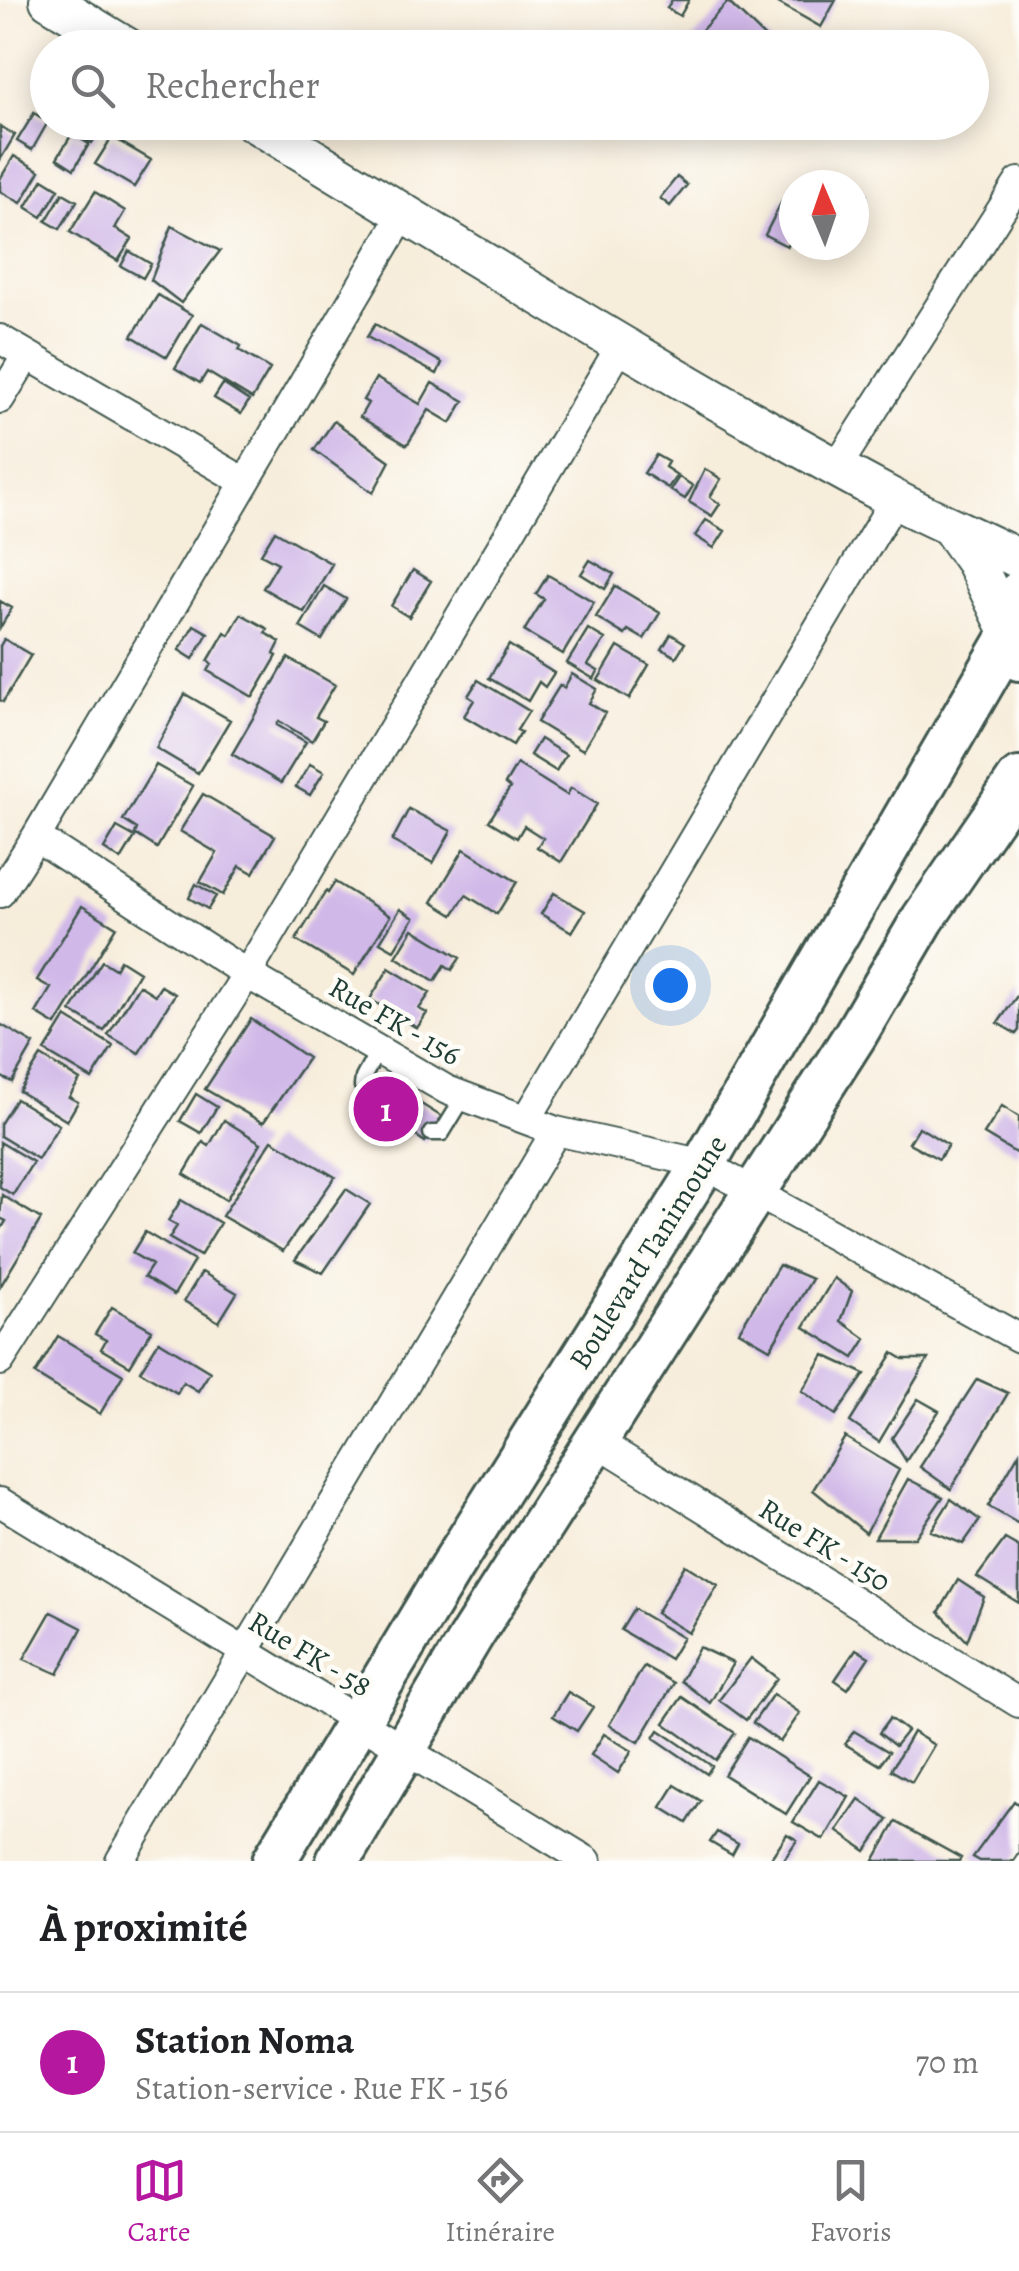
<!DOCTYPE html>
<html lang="fr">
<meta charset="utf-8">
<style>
body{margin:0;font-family:Alegreya,serif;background:#f6f6f6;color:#202124}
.compass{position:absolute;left:779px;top:170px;width:90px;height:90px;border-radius:50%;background:#fff;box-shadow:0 5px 25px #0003;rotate:358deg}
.you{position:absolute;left:670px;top:985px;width:35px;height:35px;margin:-25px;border:8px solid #fff;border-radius:50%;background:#1a73e8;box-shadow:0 0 0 15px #1a73e833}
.badge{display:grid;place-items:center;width:65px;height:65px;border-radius:50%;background:#b5179e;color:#fff;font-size:32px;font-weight:700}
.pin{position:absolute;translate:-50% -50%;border:5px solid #fff;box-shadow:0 2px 10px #0006}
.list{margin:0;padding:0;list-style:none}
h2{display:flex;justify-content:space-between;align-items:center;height:130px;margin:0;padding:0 40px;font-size:42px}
h2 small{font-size:32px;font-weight:400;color:#757577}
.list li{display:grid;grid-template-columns:65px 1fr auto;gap:30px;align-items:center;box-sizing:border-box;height:140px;padding:0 40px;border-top:2px solid #e0e0e0}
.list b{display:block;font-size:38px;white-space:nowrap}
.list p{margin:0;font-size:32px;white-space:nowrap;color:#757577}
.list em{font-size:32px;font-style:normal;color:#757577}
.icon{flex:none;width:55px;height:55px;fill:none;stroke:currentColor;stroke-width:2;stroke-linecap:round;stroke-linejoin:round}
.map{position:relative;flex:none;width:1019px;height:1861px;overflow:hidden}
.search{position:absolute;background:#fff;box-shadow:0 5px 25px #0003;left:30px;right:30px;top:30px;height:110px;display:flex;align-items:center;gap:25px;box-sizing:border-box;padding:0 35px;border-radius:55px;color:#757577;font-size:38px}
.sheet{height:270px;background:#fff}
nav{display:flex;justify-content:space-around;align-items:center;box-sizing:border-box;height:140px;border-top:2px solid #e0e0e0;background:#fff;font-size:28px;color:#757577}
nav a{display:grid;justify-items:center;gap:5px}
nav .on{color:#b5179e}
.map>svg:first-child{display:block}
.building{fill:#d0b8e8}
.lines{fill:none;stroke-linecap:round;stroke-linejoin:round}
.lane-casing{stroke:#3f574d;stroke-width:19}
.street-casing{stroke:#3f574d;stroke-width:32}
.secondary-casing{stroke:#3f574d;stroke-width:42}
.primary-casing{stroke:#3f574d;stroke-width:48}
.lane{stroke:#fff;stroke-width:14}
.street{stroke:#fff;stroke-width:28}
.secondary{stroke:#fff;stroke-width:38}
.primary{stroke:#fff;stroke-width:42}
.labels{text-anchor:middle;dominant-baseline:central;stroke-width:9;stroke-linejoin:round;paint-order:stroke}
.street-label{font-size:30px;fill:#1f3d34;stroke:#fdfcf7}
</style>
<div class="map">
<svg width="1019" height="1861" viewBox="0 0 1019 1861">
<rect width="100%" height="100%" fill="#fdfcf7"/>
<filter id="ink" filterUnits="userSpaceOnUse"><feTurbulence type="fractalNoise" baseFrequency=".01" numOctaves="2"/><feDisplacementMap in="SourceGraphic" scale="20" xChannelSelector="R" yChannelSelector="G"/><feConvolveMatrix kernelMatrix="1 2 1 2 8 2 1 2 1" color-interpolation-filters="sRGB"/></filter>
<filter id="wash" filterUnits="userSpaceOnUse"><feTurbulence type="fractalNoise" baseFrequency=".0048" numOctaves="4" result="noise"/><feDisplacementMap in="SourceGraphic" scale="40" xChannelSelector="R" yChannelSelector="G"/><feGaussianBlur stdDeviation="2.25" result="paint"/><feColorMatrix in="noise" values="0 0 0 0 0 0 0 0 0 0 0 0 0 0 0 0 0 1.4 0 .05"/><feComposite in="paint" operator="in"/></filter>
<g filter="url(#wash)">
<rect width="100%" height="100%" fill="#f7eddb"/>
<g id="blocks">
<path class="building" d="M672,0h17l-9,16 -13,-8z
M773,0h63l-15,27z
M728,2l48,46h-91z
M34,113l14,9 -16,28 -15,-9z
M68,122h35l-11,21 -27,-16z
M0,126l15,9 -15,25z
M72,134l17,10 -15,25 -17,-11z
M112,137l39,23 -17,27 -39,-23z
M14,156l26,15 -19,32 -21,-12v-12z
M677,177l10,8 -17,21 -10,-8z
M43,179l16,10 -17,28 -16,-10z
M854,190l12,5 -12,26z
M95,192l30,19 -10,17 17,11 -14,22 -48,-29z
M63,193l14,8 -17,28 -14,-8z
M783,199l11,6v28l-7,13 -22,-11z
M172,226l48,25 -39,52 -30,-23z
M129,251l22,13 -8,14 -22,-12z
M158,295l34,20 -25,42 -35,-21z
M202,323l39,23 -2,4 31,19 -18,30 -45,-27 -7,11 -25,-15z
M375,324l67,39 -5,11 -70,-37z
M376,378l44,26 12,-21 32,18 -13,22 -22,-13 -22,35 -47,-28 8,-14 -5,-3z
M223,384l26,17 -8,13 -27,-16z
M334,421l56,40 -17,32 -59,-43z
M656,455l12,7 -3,5 12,8 -9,13 -24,-15z
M705,469l16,10 -11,18 10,7 -8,12 -23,-14z
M679,477l14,9 -8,13 -15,-9z
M706,520l19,11 -11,17 -19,-12z
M275,531l57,33 -28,48 -41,-24 15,-25 -17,-9z
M590,560l24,14 -9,15 -24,-15z
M413,570l18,11 -22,36 -18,-11z
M548,575l46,27 -31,52 -39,-23 20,-32 -8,-5z
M324,586l22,13 -24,41 -22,-13z
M615,586l45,27 -16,26 -16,-9 -3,5 -29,-18z
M0,601l12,7 -12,20z
M241,614l27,15 -3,4 15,9 -6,12 3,2 -24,41 -45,-26 4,-7 -4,-3 17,-29 4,3z
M194,625l14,8 -15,26 -14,-9z
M588,629l17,10 -17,26 10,6 -4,8 -27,-16z
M671,634l14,9 -9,14 -14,-8z
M4,639l27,16 -28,47 -3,-2v-54z
M509,645l45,28 -9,14 -6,-5 -11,19 -39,-23z
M618,647l31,18 -20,34 -31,-19z
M288,658l47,27 -19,32 8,4 -12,20 -33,-20 -2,4 29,17 -25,41 -49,-29z
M572,674l25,15 -8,14 16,10 -22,37 -46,-28 23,-37 4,3z
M478,680l51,31 -12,19 4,2 -8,13 -49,-29 10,-16 -6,-4z
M185,694l45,26 -32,53 -42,-25z
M540,739l26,16 -10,16 -26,-16z
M310,764l14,8 -14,23 -14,-8z
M517,764l50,31 4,-7 26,16 -36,58 -24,-15 6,-9 -19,-12 -7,12 -28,-17 21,-33 -5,-4z
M156,765l37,21 -36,62 -22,-14 2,-5 -14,-9z
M203,794l72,42 -22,37 -13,-7 -17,29 -23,-13 17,-29 -37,-22z
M409,809l42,22 -18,32 -41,-22z
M117,827l18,10 -14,23 -17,-11z
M464,849l53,33 -20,32 -31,-19 -13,20 -21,-13z
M335,882l55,34 -36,59 -58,-35 30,-49 2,2z
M196,884l20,12 -8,13 -19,-11z
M554,893l31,18 -13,21 -31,-18z
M82,906l34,21 -60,98 -20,-12 15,-25 -14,-8z
M400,909l14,9 -20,32 -14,-8z
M413,929l47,29 -8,12 -7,-5 -10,16 -39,-24z
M120,960l19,12 -35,59 -33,-20 31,-50 13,8z
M389,968l41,25 -11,16 8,4 -10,15 -47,-29z
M139,985l16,10 6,-9 14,8 -36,59 -31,-18z
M1019,993v37l-3,4 -18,-11z
M66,1017l47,29 -21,33 -47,-28z
M251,1019l57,39 -45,65 -58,-34z
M0,1024l34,20 -22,38 -12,-6z
M41,1056l39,24 -11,17 9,5 -11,19 -48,-30z
M378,1077l64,40 -17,25 -62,-42z
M196,1094l21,13 -16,26 -21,-12z
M16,1099l43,26 -21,34 -38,-23v-12z
M1002,1106l17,11v38l-35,-21z
M224,1120l37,23 -35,57 -42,-26 19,-32 6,4z
M919,1127l29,18 -9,14 -30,-16z
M272,1140l63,37 -52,74 -61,-35z
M0,1142l33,20 -20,33 -13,-8z
M346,1189l24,15 -47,69 -28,-13z
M2,1195l39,24 -41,68v-56l6,-10 -6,-3z
M181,1200l39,23 -20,33 -31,-18 8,-12 -9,-5z
M145,1232l49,29 -20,34 -30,-18 8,-12 -20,-12z
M779,1265l33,14 -42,70 -31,-18z
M202,1272l35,21 -18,29 -35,-21z
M834,1278l18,13 -11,30 25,18 -12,19 -50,-31z
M112,1307l40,23 -22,36 -29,-17 5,-9 -11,-6z
M58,1336l65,39 -23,39 -65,-40z
M159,1341l51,31 -12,19 -15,-9 -6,11 -37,-22z
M893,1353l10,6h25l-49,83 -29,-20z
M824,1355l41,19 -29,41 -34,-24z
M977,1379l31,14 -57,96 -31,-22z
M918,1399l21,12 -33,50 -14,-23z
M845,1437l54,33 -33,63 -53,-43z
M1019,1453v71l-31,-18z
M908,1479l35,18 -28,41h-40z
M951,1499l29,21 -17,24 -32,-13z
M1005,1539l14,8v56l-42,-26z
M685,1565l33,20 -29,48 -33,-20z
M958,1580l26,17 -17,44 -28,-29z
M634,1609l49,29 -13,21 -49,-29z
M51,1612l31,16 -24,46 -34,-15z
M699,1647l34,16 -23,40 -29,-22z
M856,1649l13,8 -21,32 -13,-9z
M751,1658l26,20 -31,42 -27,-20z
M644,1666l30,17 -35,59 -30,-17z
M568,1692l25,15 -16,24 -24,-15z
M773,1694l27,19 -20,29 -27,-19z
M682,1697l53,36 -19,27 -52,-37z
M890,1718l17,13 -12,15 -16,-13z
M659,1730l53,36 -5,8 -53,-36z
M854,1731l35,21 -9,13 -35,-21z
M913,1732l21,13 -22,37 -21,-12z
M604,1734l28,17 -14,22 -27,-18z
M748,1737l62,39 -24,38 -62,-39z
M819,1780l30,17 -25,43 -31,-18z
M675,1785l26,16 -14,22 -26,-16z
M859,1799l29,21 -22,31 -29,-20z
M1014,1801l5,4v47l-6,9h-33l-7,-4z
M896,1822l65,36 -2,3h-85z
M717,1832l21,12 -6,11 -22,-13z
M787,1834l10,6 -14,21h-14z"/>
</g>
</g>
<g filter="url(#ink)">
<use href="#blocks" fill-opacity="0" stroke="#3f574d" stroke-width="2.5"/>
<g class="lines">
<defs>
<path id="lane" d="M368,1093l-6,-7 1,-8 15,-28
M431,1133h11l22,-36"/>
<path id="street" d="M0,339l245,143
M0,399l27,-44
M837,467l182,-285
M36,837l211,137 200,116 109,41 148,33 315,174
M0,893l36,-56 368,-624
M527,1119l368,-620
M0,1361l247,-387 375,-630
M596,1441l423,262
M0,1502l587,359
M120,1861l436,-730"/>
<path id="secondary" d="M49,0l79,48
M253,122c213,128 423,261 643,378 40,21 82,38 123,59
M951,528l24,34 34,69"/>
<path id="primary" d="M1019,593c-12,23 -12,43 0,66
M274,1861l178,-295 252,-402 306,-528
M338,1861l134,-226 383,-600 68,-116 96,-140"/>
</defs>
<use href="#lane" class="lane-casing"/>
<use href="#street" class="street-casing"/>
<use href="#secondary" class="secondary-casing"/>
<use href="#primary" class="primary-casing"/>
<use href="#lane" class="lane"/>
<use href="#street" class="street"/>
<use href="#secondary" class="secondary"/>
<use href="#primary" class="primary"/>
</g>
</g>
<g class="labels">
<g class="street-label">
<text transform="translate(395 1021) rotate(30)">Rue FK - 156</text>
<text transform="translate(648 1252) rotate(-58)">Boulevard Tanimoune</text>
<text transform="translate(825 1545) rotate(32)">Rue FK - 150</text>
<text transform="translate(310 1654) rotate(31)">Rue FK - 58</text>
</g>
</g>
</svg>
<svg class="compass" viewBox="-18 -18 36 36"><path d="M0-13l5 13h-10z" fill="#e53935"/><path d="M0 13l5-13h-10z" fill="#757577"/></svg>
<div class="you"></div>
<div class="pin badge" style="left:386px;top:1109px">1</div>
<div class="search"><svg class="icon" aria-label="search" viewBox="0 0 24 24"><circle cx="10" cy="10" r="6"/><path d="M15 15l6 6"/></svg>Rechercher</div>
</div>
<section class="sheet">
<h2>À proximité<small></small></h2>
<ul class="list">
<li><span class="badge">1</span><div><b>Station Noma</b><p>Station-service · Rue FK - 156</p></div><em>70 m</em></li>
</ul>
</section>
<nav>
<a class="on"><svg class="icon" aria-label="map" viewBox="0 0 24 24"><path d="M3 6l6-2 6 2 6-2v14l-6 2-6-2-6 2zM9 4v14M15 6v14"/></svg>Carte</a>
<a><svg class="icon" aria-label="directions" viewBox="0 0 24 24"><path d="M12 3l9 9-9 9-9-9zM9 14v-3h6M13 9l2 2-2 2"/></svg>Itinéraire</a>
<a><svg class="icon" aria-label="saved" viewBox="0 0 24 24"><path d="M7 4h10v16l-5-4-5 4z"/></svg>Favoris</a>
</nav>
